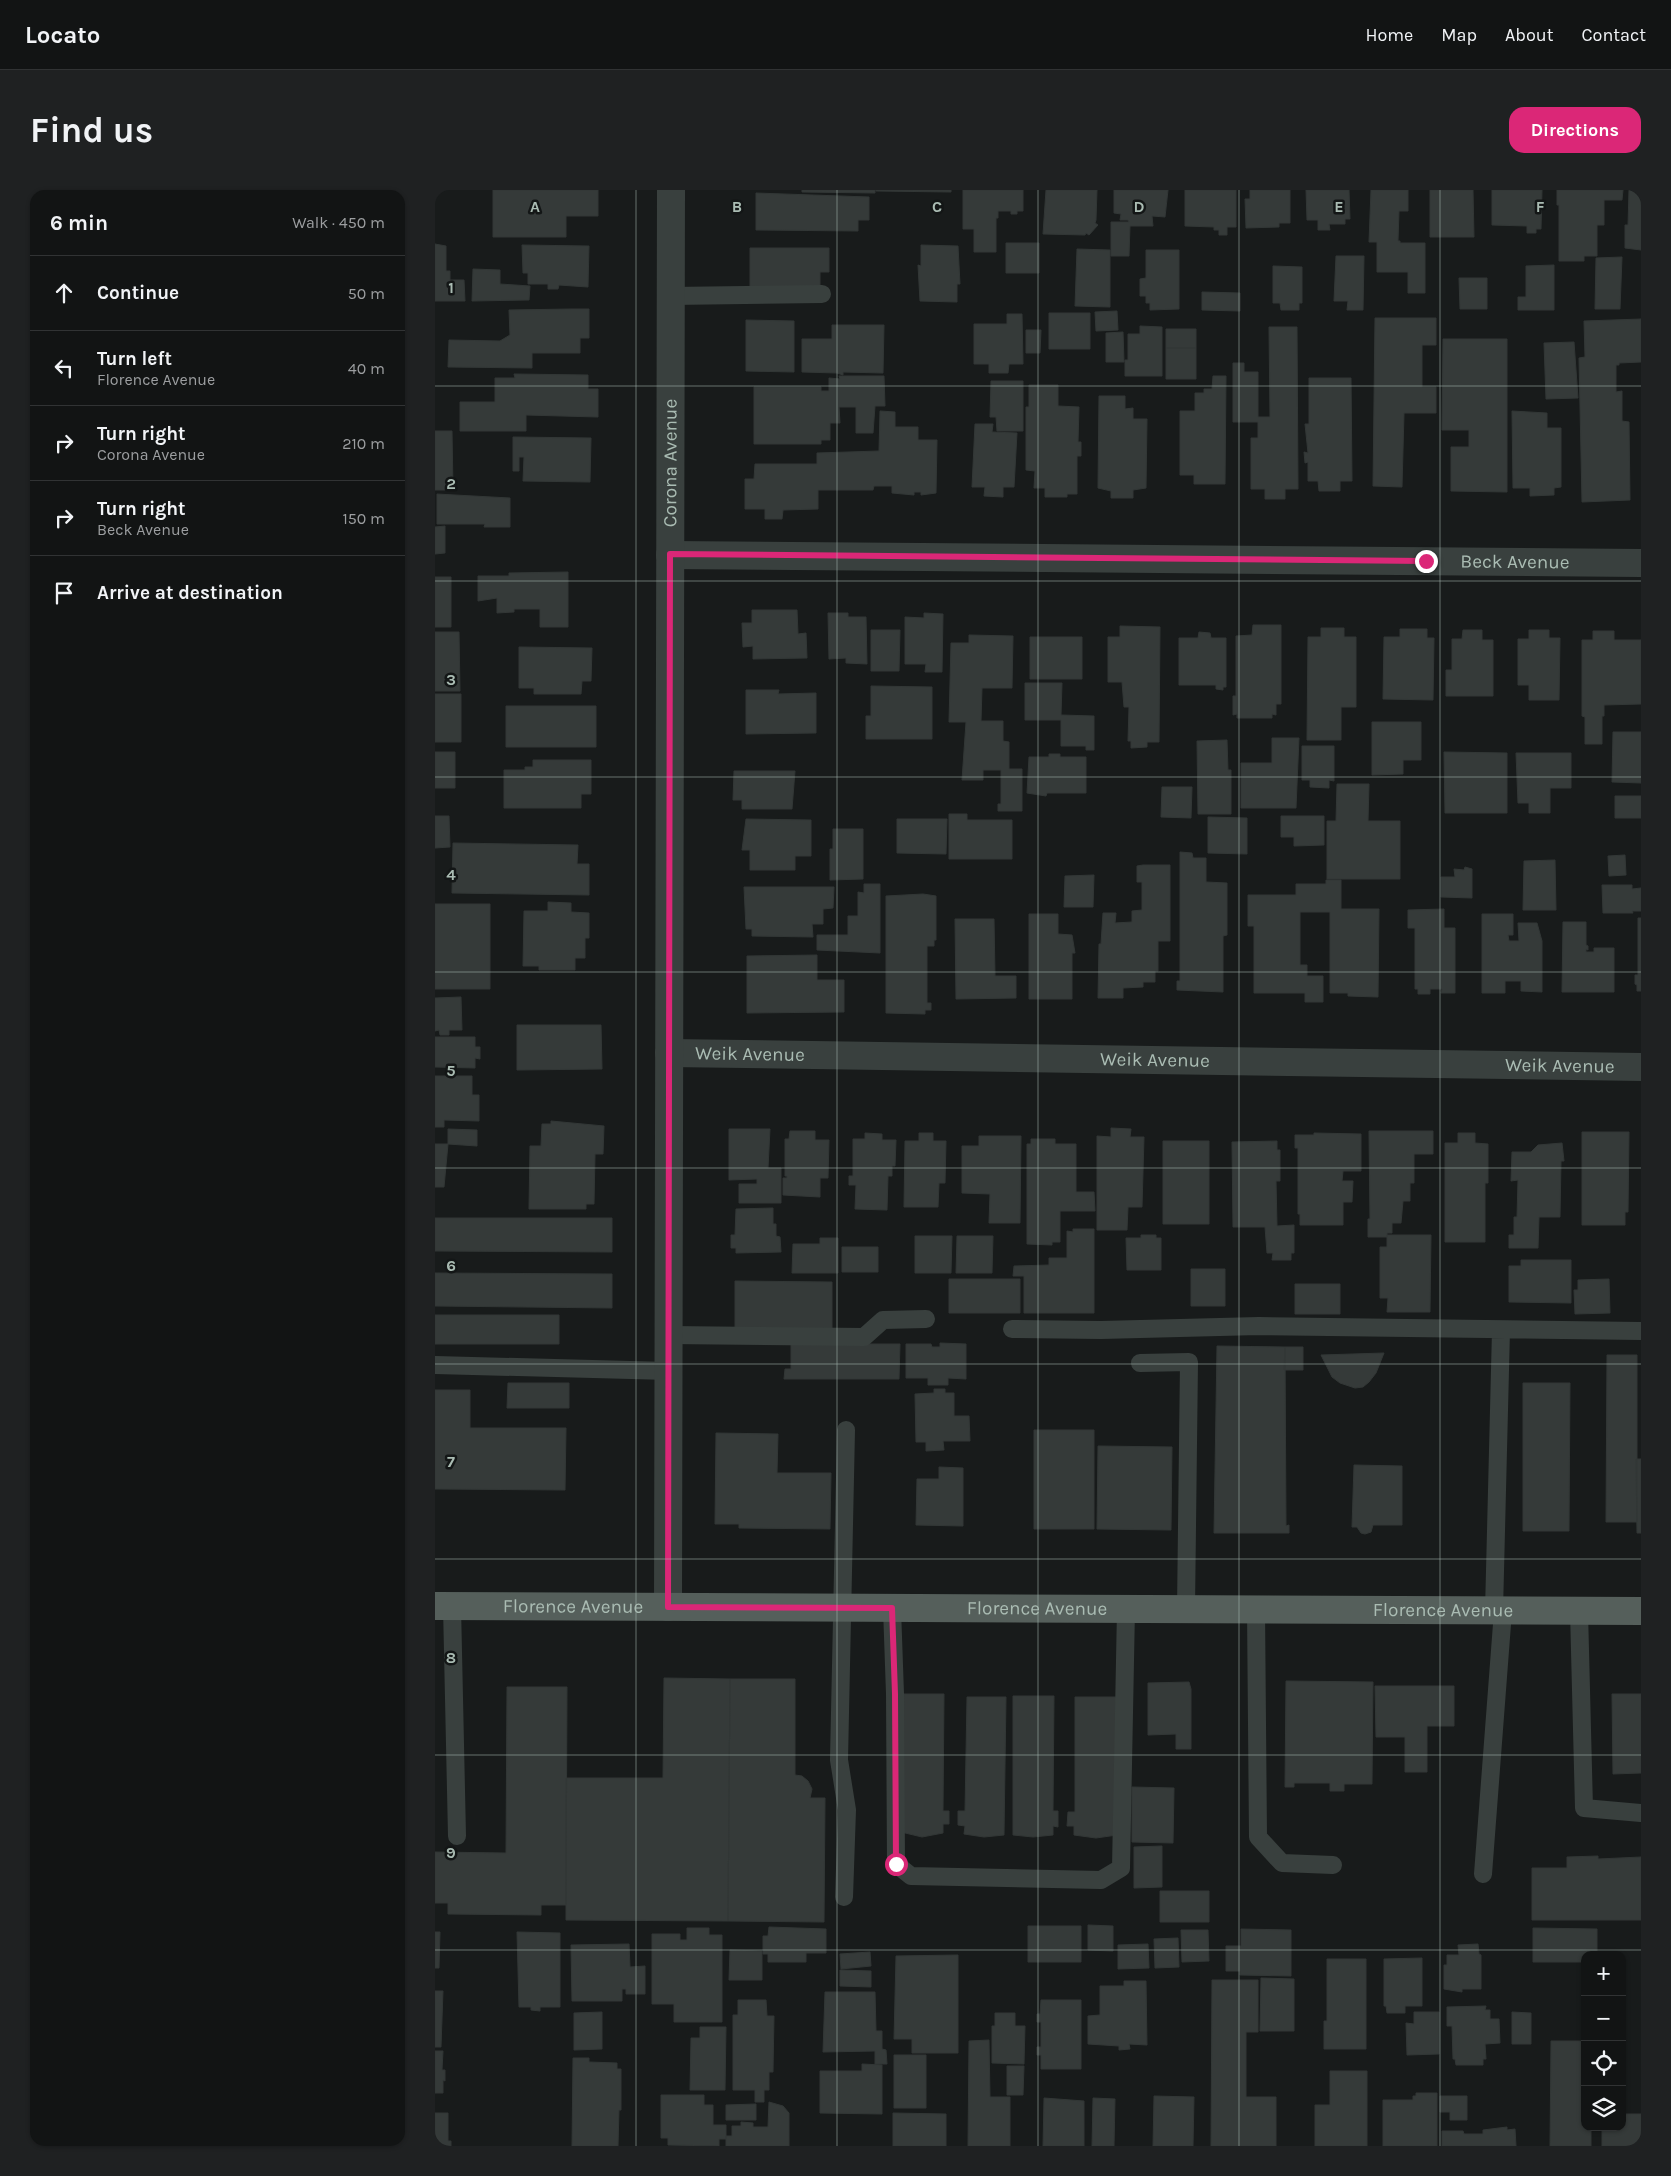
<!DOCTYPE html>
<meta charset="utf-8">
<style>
body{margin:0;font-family:Karla,sans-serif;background:#1f2122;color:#f1f3f6}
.controls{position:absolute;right:15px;bottom:15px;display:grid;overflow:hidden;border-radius:10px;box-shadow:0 1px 4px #0004}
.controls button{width:45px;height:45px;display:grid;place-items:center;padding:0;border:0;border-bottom:1px solid #313334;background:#121414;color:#f1f3f6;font:25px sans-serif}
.stop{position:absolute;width:15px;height:15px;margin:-11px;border:4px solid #db2777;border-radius:50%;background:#fff}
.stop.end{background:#db2777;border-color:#fff;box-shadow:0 1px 5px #0008}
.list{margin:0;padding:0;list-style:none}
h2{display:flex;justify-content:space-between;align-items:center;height:65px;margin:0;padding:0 20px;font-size:21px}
h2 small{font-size:16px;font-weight:400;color:#9c9ea0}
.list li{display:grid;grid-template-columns:32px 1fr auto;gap:15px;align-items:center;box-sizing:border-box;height:75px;padding:0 20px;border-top:1px solid #313334}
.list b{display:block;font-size:19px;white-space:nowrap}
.list p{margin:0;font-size:16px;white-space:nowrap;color:#9c9ea0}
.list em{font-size:16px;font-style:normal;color:#9c9ea0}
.icon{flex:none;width:28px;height:28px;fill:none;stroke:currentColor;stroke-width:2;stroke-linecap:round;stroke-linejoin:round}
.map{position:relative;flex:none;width:1206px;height:1956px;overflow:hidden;border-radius:15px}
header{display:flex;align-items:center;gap:30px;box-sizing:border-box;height:70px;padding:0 25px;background:#121414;border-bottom:1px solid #313334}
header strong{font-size:24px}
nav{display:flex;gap:28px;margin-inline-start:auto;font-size:18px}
.intro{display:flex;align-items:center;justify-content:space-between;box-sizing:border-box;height:120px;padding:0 30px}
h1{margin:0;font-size:35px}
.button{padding:12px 22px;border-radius:15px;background:#db2777;color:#fff;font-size:18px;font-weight:700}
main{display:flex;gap:30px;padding:0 30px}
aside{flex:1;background:#121414;border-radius:15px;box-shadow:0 1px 4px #0004}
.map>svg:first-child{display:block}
.building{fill:#353a39;stroke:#323736}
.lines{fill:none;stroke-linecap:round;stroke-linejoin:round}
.lane{stroke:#39403e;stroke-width:18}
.street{stroke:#39403e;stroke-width:28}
.primary{stroke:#555f5b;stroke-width:28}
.route{stroke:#db2777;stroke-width:6}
.grid{fill:none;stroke:#aabcb3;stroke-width:1;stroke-opacity:0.55}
.labels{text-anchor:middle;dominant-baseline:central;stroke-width:5;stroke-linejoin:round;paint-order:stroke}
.street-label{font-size:19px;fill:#aabcb3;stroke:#131616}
.grid-label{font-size:16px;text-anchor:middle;font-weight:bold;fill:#aabcb3;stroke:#131616;stroke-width:5;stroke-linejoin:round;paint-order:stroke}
</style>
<header>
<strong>Locato</strong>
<nav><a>Home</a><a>Map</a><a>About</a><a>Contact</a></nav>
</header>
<div class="intro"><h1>Find us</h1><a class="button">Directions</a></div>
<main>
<aside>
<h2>6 min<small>Walk · 450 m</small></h2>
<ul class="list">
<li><svg class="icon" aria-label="ahead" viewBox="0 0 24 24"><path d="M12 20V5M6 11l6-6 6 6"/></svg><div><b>Continue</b></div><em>50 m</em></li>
<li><svg class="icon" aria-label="left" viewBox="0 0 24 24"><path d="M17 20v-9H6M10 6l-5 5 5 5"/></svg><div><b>Turn left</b><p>Florence Avenue</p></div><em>40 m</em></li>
<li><svg class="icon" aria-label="right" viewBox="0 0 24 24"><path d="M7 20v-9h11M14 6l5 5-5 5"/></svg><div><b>Turn right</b><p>Corona Avenue</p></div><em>210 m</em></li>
<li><svg class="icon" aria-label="right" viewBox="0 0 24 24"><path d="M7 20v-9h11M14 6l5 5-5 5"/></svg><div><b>Turn right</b><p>Beck Avenue</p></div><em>150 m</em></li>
<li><svg class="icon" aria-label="arrive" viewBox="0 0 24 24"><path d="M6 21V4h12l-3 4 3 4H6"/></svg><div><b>Arrive at destination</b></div></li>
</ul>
</aside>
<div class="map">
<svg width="1206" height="1956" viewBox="0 0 1206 1956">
<rect width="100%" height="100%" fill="#181b1b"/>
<path class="building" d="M58,0h105v26h-32v21h-73z
M367,0h73v3l-73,-1z
M441,0h75v2l-75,-1z
M528,0h60v21h-6v3h-6v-3h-13v7h-2v34h-22v-23h-11z
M611,0h51l-1,30 -1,3 3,2 -9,10 -3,-2 -1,2 -42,-1z
M679,0h54l-3,27 -13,-1 1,10h-23l-1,30h-18v-34h18l-1,-2h-8l1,-6 -7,-1z
M750,0h51v37h-9v8h-8v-5h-5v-3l-29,-1z
M815,0h40v33h-11v4l-33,1 -1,-29h5z
M871,0h43l1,29h-5v5h-16l1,6h-12v-10h-11z
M936,0h37v21h-9l-1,30h2v2h25v50h-17v-21h-31v-30h-8z
M995,0h43l1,47h-44z
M1057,0h50l-1,39h-5v4h-9v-7l-35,-1z
M1122,0h66l-1,10h-18v25h-7v31h-13v5h-25v-56h-2z
M1194,0h12v60l-16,-2v-23h3z
M321,3l113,4v23h-11v11l-102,-1z
M571,53h33v30h-33z
M0,54l11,2v25h4v9h14l1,21h-30z
M87,55l67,1 -1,41 -29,-2 -1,4h-10v-5h-20v-11h-5z
M486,55l37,1 2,38h-3v18l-37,-1 -2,-36 3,1z
M315,58h79v24h-9v16h-70z
M642,59l33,1v57l-35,-1z
M711,60h33v59l-29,1v-7h-4v-7h-6v-17l6,-1z
M901,66h28l-1,54h-16l1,-9h-14z
M1187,67l-2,52h-25l1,-51z
M1119,75v45h-36v-13h8v-31z
M838,76l29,1v36h-3v7h-18l-1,-7h-7z
M38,79l27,1v14l30,2 -1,14 -57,1z
M1024,88h28v31h-27z
M767,102l38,1v18l-38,-1z
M136,119h18v29h-9v15h-48v15l-84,-1 1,-27 51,1 10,-6 -1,-25z
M682,121l1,19 -22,1 -1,-19z
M614,123h41v36h-41z
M572,124h15l1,50h-14l-1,9h-19v-9h-15v-40h33z
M940,128h61v27h-14v42h14v26h-32l-2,74 -29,-1z
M1206,129v43l-22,1v2h-3v27l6,-1v30l7,1 1,78 -48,2 -3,-144 6,-1 -1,-36z
M311,130l48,1v51l-48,-1z
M397,135h52l-1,48 -40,-1v3l-6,-2 -35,-1v-33h30z
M705,136l22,1v49h-37v-16h3v-26h12z
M834,137h28l1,162h-13v10h-20v-10h-14v-51h7v-16h-25v-59h11v9h14v45h12z
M731,139h30v19h-30z
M591,140h15l-1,23h-14z
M688,142l1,30h-18v-29z
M1008,149h64v153l-56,-1v-44h18v-17h-27z
M1139,152l4,56 -32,1 -2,-56z
M731,158h30v31h-30z
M79,184l74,1v14h10v28l-72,-2v16h-66v-29h35v-24h20z
M404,186h45l1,30h-10l-2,27h-17v-26h-17l1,16h-10v17h-9v4h-67v-57h67v4h8v-13l11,1z
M778,186h13l-1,108h-31v-9h-14v-64h15v-18h9v-4h8z
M874,188h42l1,103h-12v10h-21l-1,-10h-10v-19l-3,1 -1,-11 4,1 -3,-29h4z
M556,191h32v50h-26l-1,-14h-6z
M594,195h29v21l21,1 -1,35h3v14h-4v38h-10v3h-22v-9h-11l1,-17 -9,-1v-63h3z
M664,206h26v13l8,-1v11h14l-1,69 -13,2v8h-22v-7l-13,-3z
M445,221l15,1v15h23v13h19l-1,53 -15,2v-3h-7v3l-22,-2v-7h-18l-1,4h-55v19l-35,1 -1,9h-17v-10h-20v-30h9l1,-15h62v-11l62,-2z
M1077,221l35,2v15h14v59l-7,1v7l-24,1v-8h-17z
M540,234h18l-1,8 25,1 -3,54h-11v10l-19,-1 1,-9h-13z
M0,241h17l1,59h-18z
M78,247l78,1 -1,44 -67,-1 1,-24h-5v14h-6z
M2,304l73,4v29h-26l1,-3h-48z
M10,336v27l-10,1v-27z
M133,382v55h-28v-18h-26v3l-17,1v-15l-19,3v-25h31v-3z
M0,387h16v50h-16z
M317,420h45l1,24 8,-1 1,25 -54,1v-13l-10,1 -1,-24h10z
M393,423h20v4h18l1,47 -21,-1v-5l-17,1z
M489,423l19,1 -1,58h-17l1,-8h-21v-47l19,1z
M818,435h28v79h-5v11l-4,-1v4h-35v-4l-4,1v-19h3v-60l16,-1z
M685,436l40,1 -1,115h-12v5l-16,1v-7h-3l1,-34h-5l-2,-25h-14v-45h12z
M886,438h23v9h12v70h-15v33h-34l1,-103h13z
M965,439h27v9h7l-1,62 -50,-1 1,-62h16z
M436,440h29l-1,41h-28z
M1028,440h19v10h11v56h-47v-26h6v-31h10z
M1094,440h20v8h11l-1,62h-30v-15h-11v-46h11z
M1158,441h21v9h27v64l-37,1v11h-2v28h-17v-27l-3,-1v-76h11z
M0,442h24l1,59h-25z
M764,442l11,1 1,5h15v49h-3v3l-7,-1v-4h-37v-47h19z
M534,445l44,1 -1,52h-30l-1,33h22v20l6,1v27h13v42h-24v-7h3v-34h-18v10h-21l4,-58h-17l2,-79h18z
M595,447h52v42h-52z
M84,457l73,1 -1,33h-9l-1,13h-47v-6h-15z
M590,493h37l-1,32 33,1v34h-8v-4h-25v-26h-36z
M436,496l61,1v52h-66v-23h5z
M311,500h33l-1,4 38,-1v40l-70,1z
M0,504h26v48h-26z
M71,516h90v41h-90z
M937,532h49v38h-18v14l-31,1z
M1178,542h28v51l-29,-1z
M837,548h27l-3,70h-55v-45h31z
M792,550l1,30h3v44h-33l-1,-73z
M867,556h32v35l-5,-1v8l-19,-1v-7h-8z
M0,562h20v36h-20z
M1009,562l63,1v60h-62z
M1081,563h55v35h-21v25h-21v-10h-11z
M614,564h11v3h26v36h-39l-1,3 -19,-3 2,-36h20z
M98,570h58v34h-10v14h-77v-38h21v-3h8z
M299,581h61l-3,38h-50v-9h-9z
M902,594h32l-1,37h32v58h-73v-58h9z
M727,597h30l-1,31 -30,-1z
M1180,606h26v22h-26z
M514,624h18v6h45v39h-63z
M0,626h14l1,31 -15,1z
M846,626h43v29l-30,1v-9h-13z
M773,627l39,1v36l-39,-1z
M311,629l65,1v36h-16v14h-45v-20h-8z
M462,629h50l-1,35 -49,-1z
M398,639h30v50l-33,1v-31h3z
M18,653l125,2 -1,19h12v31l-137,-2z
M745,662l12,1 1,5h13v24l21,1v52l-4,1v56l-46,-2v-9h3z
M1190,665l1,20 -17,1 -1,-20z
M1120,670l1,50h-33l1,-49z
M708,675h27v76h-12v30h-3v11h-12v5l-20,1v10h-25l1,-54h2l2,-31h13l-1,10 17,-1v-11l10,-1v-28h-5v-16z
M1030,677l7,2v29l-31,-1v-20h14l-1,-8 10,1z
M659,685l-1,32h-29l1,-31z
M891,690h15v29h38l-1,88 -30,-1v-3h-18v-81h-30v53h7v11h16v26h-18v-9h-51v-67h-6v-31h48v-11h30z
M429,694h16v69l-63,-3v-15h31v-19h10v-24l6,1z
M1167,695h30v4l9,-1v23h-9l1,2h-30z
M309,697h90l-1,21 -10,1v15h-11l1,13 -61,-1v-7h-6z
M488,704l13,2v44h-2v6h-7v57h4v7h-6v4l-39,-1v-117z
M113,712l23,1v9l18,1v25h-4v20h-10v12h-36v-4h-16l1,-55h24z
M0,714h55v85h-55z
M1009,719v19h11v65h-14l1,-4h-12v5h-12v-5h-3v-61h-7v-18z
M594,724h29v20l14,1 3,18h-3v46h-43z
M1047,724h31v21h-5l1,6h10l-1,-18h19l5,18v51l-21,-1v-10h-16v12h-23z
M1203,728h3v73h-4v-6l-2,-1v-9h3z
M520,729h39l1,57h21v22l-60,1z
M1128,732h23v23l2,1v4l-2,-1v3h8v-4h20v44h-52z
M382,765v25h27v32l-97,1v-57z
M26,807l1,33h-13v5h-9l-1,-5 -4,1v-33z
M82,835h84l1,44 -85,1z
M0,847h40v10h5v12l-5,-1v10l-40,-1z
M0,886h37v19h7v26l-35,-1v7h-9z
M116,931l53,5 -1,28h-8l-1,50h-8v5h-57l1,-63h11l1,-22h9z
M676,938l20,1 -1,8h14l-2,70h-14l-1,23h-30v-94l14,1z
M13,939l29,1v16l-29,-2z
M294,939h41l-2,39h13v35h-42v-19h18v-5l-28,1z
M355,941h25v9h14l-1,38h-8v19l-37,-2v-17h4v-2h-2v-37h4z
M934,941h64v23h-19v29h-4v18h-7l-2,22h-9v10h-5v4h-19v-18h2z
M1147,942h47l-1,80h-3v13h-43z
M430,943l17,1v6h14l-1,26h-3v10h-4l-1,34 -32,-1 1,-24h-7v-9h4v-37h12z
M484,943h14v8h13l-1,42h-6l-1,24h-34l1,-66h14z
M879,943l47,1v37h-18l-1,10h11l-1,21h-9v23h-43v-11h-2v-66h-3v-13h19z
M1023,943h17v10l13,1v39h-3v59h-40v-99h13z
M544,946h42l-1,87h-31l1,-29 -28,-1v-47h17z
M596,949h24v5h21v48h18l1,19h-35v31h-8v3l-25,-1v-100h4z
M728,951h46v83h-46z
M842,951v9h3v31h-4l1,45 17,-1v28h-3v7h-19l1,-7h-6l-2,-26h-32l-1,-85z
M1127,953l2,18h-3l-1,56h-21l-1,31h-29v-13h5v-18h3l1,-37 -7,1 1,-29h19l7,-7z
M0,954h13l-4,43h-9z
M338,1018v16h3v12l4,1 1,15 -45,1v-5h-5v-13h4l1,-26z
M0,1028h177v34l-177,-1z
M638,1039h21v84h-70v-37h-11l1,-10 35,-1v-7h18v-27l6,1z
M706,1045h15v3h5v32h-34l-1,-32h15z
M952,1045h44l-1,77h-43l1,-14h-8v-51h7z
M480,1046h37l-1,37h-36z
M522,1046h36l-1,37h-36z
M385,1048h18v35h-46l1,-29h27z
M407,1057h36v25h-36z
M1086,1070h50v43l-62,-1v-36h12z
M756,1079h34v37h-34z
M0,1083l177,1v34l-177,-2z
M514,1089h71v34h-71z
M1174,1089l1,34 -35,1 -1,-24h4v-10z
M300,1091l97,1v47l-97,-1z
M860,1094h45v30h-45z
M0,1125h124v29h-124z
M505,1153l26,1v35l-18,-1v7h-20v-7h-22v-34h25l1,3h8z
M356,1154h109l-1,35h-115l1,-10h6z
M782,1156l68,1 1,179 3,-1v8h-75z
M850,1157h18v23h-19z
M949,1163l-8,20 -7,9 -6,5 -8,1 -15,-5 -8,-6 -11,-22z
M1172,1165h30v167h-31z
M73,1193h61v25h-62z
M1088,1193h47l-1,148h-46z
M499,1199h11v4h9v23h15l1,25h-27l1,9 -18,1v-9h-10l-1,-48 19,-1z
M0,1200h35v38h96l-1,62 -130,-1z
M599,1240h60v99h-60z
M281,1243l62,1 -1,39h54l-1,56 -91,-1v-4h-24z
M663,1256l74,1 -1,83 -74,-1z
M1201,1269h5v74h-4z
M919,1275l48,1v59h-29l-2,7 -6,2 -4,-1 -4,-6h-5z
M504,1277l24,1v58l-47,-1 1,-46h22z
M229,1488l66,1 -2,242 -162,-1v-142h97z
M295,1489h65v96l7,1 6,5 4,8 -2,9h15l-1,124 -96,-1z
M851,1491l87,1 -1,102h-28v7h-14v-8h-36v4h-9z
M754,1492l2,7v60h-15v-15l-28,1v-52z
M940,1496h79v40h-27v46h-22v-35h-29z
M72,1497h60l-1,218h-25v10l-93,-1v-11h-13v-51l71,1z
M467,1504h42l-1,117h6v13h-6v9l-21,4 -21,-5z
M1177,1504h29v79l-28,1z
M578,1506h41l-1,115h5v16l-5,-1v9l-20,2 -20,-2z
M532,1507h39l-2,138 -20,2 -20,-3 1,-8 -7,-1v-14h7z
M640,1507h43l-1,138 -21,3 -22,-3v-9h-7l1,-14h7z
M697,1597l42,1 -1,55 -41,-1z
M727,1656v41l-28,1v-41z
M1163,1666v3l43,-2v63h-109v-52h35v-11z
M725,1701h49v31h-49z
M653,1735l25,1v25l-25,-1z
M593,1736h53v36h-53z
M334,1737l57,2v24h-20v9h-38v-8h-5v-18h5z
M252,1738h22v7h13v87h-48v-18h-22v-70h28v6h7z
M1098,1738l64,1v26h-12v7h-52z
M806,1739l50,1v46l-51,-1v-4h-14v-25h15z
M746,1740h27l1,31 -27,1z
M0,1742h5l-1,36h-4z
M82,1742l43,1v74h-20v4l-9,-1v-3h-12z
M743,1748l1,29 -24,1 -1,-29z
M194,1754l1,23 15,-1v28h-19v-5h-4v12h-50l-1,-56z
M713,1754l1,24 -31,1v-24z
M1043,1754l1,10 2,1v34h-19v3l-18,-3v-24h3v-10h12l-1,-10z
M295,1760l32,1v29h-33z
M435,1762l1,14 -30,3 -1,-15z
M523,1765v98h-46v-14h-18l2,-83z
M987,1768v48h-17v7h-18l-1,-7h-2v-47z
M892,1769h39v90h-42v-28h3z
M405,1780l31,1v16l-31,-1z
M826,1788l33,1v52h-34z
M777,1790h46v52h-12v65h30v49h-65z
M689,1791h22l1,64 -18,-1 1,5 -11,1v-4l-31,-2v-28l12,-1v-29h24z
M0,1801h8l-2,56h-6z
M390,1802h50l1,39h6v18l4,1 1,14h-12v-13l-52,1z
M303,1810h28l1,16h7l-1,56h-4v18h-5v12h-9v-12h-22v-75h5z
M606,1810h40v69h-40v-14h-4v-8h4v-25h-4v-8h3z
M1051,1816l-1,4h5v9h9l1,24 -15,1 1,15h-3v6h-27l-1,-6h-2l-1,-33h-5v-19z
M167,1822v37l-28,1v-37z
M979,1822h25v42l-32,1 -1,-32 8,1z
M1077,1822l19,1v31h-19z
M560,1823h20v13h10l-1,38 -32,-1v-37h3z
M265,1837h26l-1,63h-35l1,-52h9z
M554,1850l1,57h20v49h-42l1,-105z
M1116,1851h34v86h6v19h-41z
M0,1861h8l-1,19h3v11l-2,-1v13h-8z
M459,1865h32v53h-32z
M138,1868h16v4l28,1v6h4v41h-2l-1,36h-46z
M427,1874l20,1v49l-62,-1v-42h42z
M572,1876h17l-1,29h-16z
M895,1881h37v75h-52v-41h15z
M1187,1896l1,28h18v32h-39v-19h20z
M981,1903h21v53h-54v-46h30v-4h3z
M226,1905h43v10h9v20h13v14h-7v7l-51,-1v-7h-7z
M719,1906l40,1 -1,49h-40z
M1005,1906h27v24h-17v-8h-10z
M609,1908l40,3v45h-41z
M658,1908l22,1 -1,47h-22z
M334,1912l14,4 6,7v33h-63v-10h6v-10h9v-4l12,1v4h15z
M321,1914v16h-30v-15z
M0,1923h13v28h3v5h-16z
M458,1923l53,1v32h-53z
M1072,1937v3l8,-1 1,17h-74v-15h21l1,3h19v-4z"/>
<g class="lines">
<path class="lane" d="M236,106l151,-2
M577,1139l89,1 158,-4 382,5
M234,1145l195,2 19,-17 43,-1
M705,1173l49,-1 -3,247
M0,1175l234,6
M17,1416l5,230
M457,1418l3,86 1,170 15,12 190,4 20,-12 5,-259
M821,1419l2,228 24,26 51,2
M1059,1421l7,-281
M1144,1421l5,197 57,5
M1048,1684l20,-263
M409,1707l3,-87 -8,-50 7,-330"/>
<g class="street">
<path id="s1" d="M235,365l971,8"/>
<path id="s2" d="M234,863l972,14"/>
<path id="s3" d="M233,1417l3,-1417"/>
</g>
<path class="primary" id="s4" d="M0,1416l1206,5"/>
</g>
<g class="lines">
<path class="route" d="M461,1674l-1,-170 -3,-86 -224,-1 2,-1053 756,7"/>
</g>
<path class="grid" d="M201,0v1956M402,0v1956M603,0v1956M804,0v1956M1005,0v1956M0,196h1206M0,391h1206M0,587h1206M0,782h1206M0,978h1206M0,1174h1206M0,1369h1206M0,1565h1206M0,1760h1206"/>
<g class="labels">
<g class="street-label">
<text stroke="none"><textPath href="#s3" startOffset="1144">Corona Avenue</textPath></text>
<text stroke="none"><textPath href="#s1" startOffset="845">Beck Avenue</textPath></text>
<text stroke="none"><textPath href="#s2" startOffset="81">Weik Avenue</textPath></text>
<text stroke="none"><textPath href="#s2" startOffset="486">Weik Avenue</textPath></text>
<text stroke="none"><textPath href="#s2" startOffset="891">Weik Avenue</textPath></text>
<text stroke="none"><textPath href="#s4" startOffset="138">Florence Avenue</textPath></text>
<text stroke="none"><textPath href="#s4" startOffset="602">Florence Avenue</textPath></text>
<text stroke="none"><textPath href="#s4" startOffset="1008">Florence Avenue</textPath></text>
</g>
</g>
<g class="grid-label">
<text x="100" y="22">A</text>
<text x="302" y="22">B</text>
<text x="502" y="22">C</text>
<text x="704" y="22">D</text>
<text x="904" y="22">E</text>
<text x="1105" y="22">F</text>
<text x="16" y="103">1</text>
<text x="16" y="299">2</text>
<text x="16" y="495">3</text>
<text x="16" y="690">4</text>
<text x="16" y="886">5</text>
<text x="16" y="1081">6</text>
<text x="16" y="1277">7</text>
<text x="16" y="1473">8</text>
<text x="16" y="1668">9</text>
</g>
</svg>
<div class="controls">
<button>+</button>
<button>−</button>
<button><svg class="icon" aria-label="locate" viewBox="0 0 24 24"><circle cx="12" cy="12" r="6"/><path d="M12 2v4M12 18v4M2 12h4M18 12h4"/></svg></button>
<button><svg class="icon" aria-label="layers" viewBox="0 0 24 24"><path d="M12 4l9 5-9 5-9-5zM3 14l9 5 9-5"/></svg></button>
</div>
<div class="stop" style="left:461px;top:1674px"></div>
<div class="stop end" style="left:991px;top:371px"></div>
</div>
</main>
